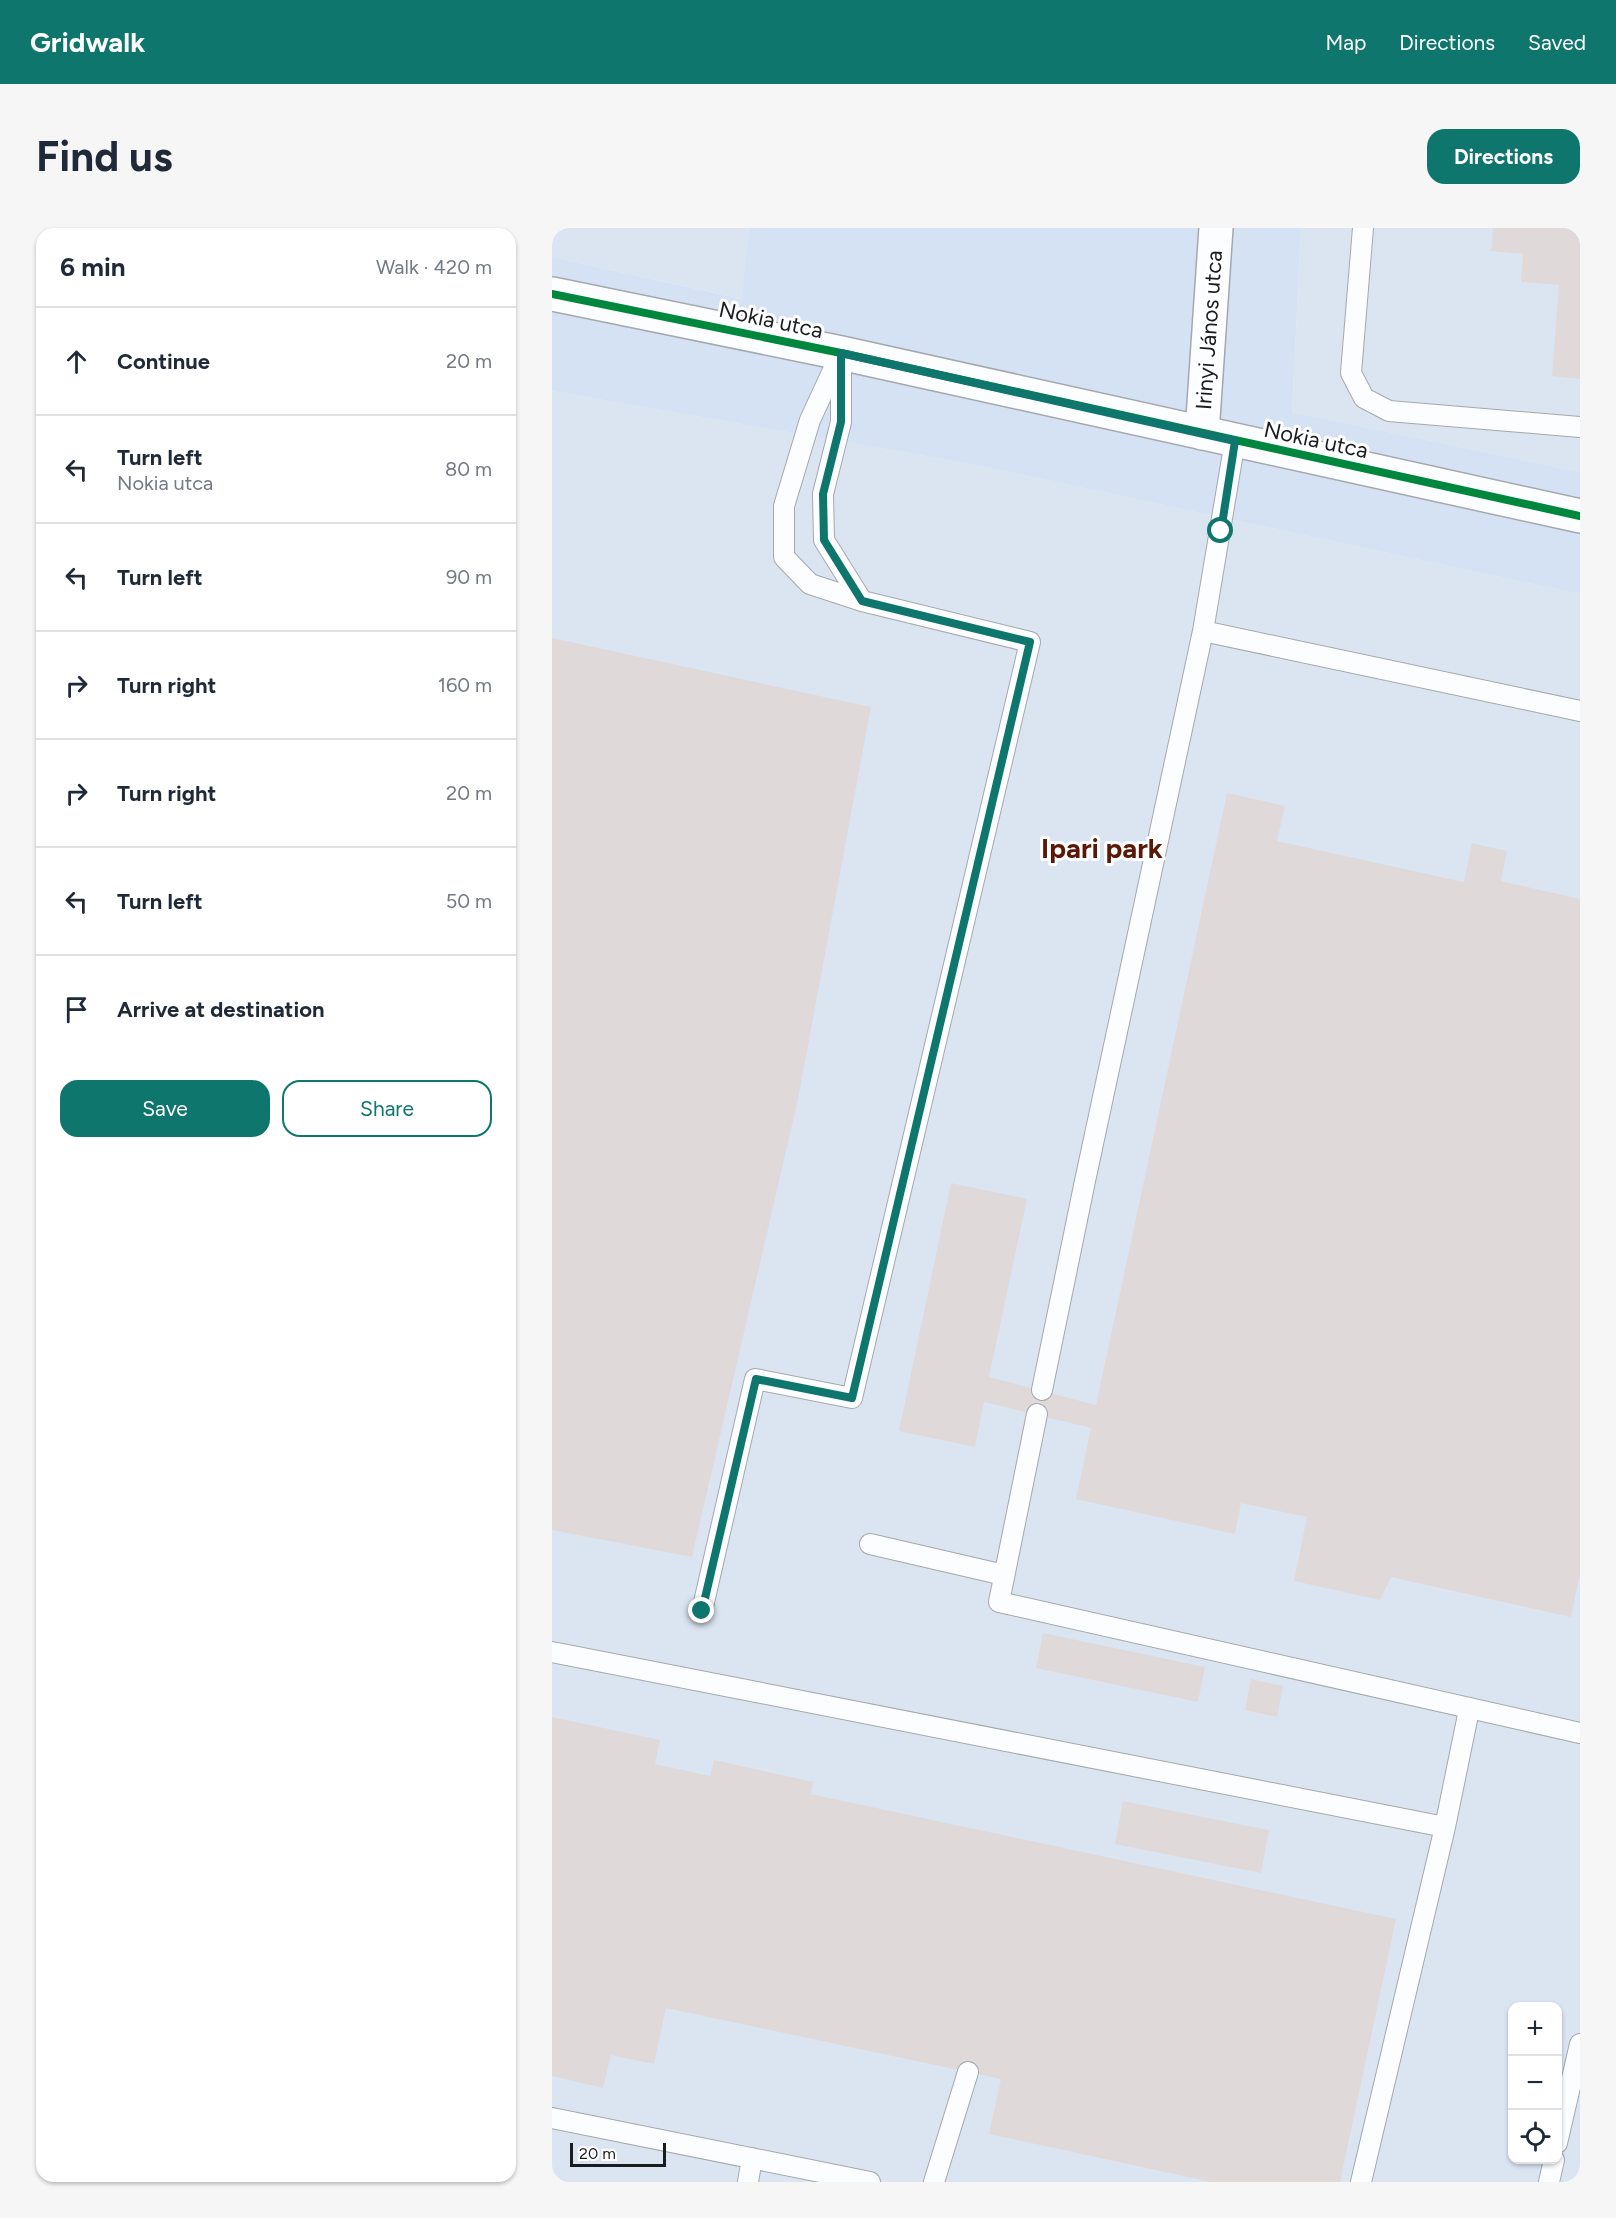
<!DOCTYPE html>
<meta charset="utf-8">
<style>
body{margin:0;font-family:Figtree,sans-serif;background:#f6f6f7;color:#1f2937}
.controls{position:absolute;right:18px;bottom:18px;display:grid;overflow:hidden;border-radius:12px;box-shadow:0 2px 4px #0004}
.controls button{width:54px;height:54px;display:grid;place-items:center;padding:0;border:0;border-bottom:2px solid #e0e1e3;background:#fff;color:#1f2937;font:30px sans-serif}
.scale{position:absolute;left:18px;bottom:15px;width:96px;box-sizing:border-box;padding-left:6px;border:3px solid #191c20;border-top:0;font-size:16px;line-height:21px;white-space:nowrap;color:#191c20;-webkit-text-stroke:4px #fff;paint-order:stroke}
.stop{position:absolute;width:18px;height:18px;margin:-14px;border:4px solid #0f766e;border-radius:50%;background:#fff}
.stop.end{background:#0f766e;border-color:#fff;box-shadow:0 2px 6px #0008}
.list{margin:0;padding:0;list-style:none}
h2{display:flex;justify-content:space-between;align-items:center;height:78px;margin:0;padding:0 24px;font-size:26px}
h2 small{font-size:20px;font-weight:400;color:#747a83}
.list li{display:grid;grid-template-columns:39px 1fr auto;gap:18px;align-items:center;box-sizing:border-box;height:108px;padding:0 24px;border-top:2px solid #e0e1e3}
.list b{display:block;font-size:22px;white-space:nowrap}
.list p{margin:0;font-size:20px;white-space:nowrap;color:#747a83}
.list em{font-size:20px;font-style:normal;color:#747a83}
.actions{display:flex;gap:12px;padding:18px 24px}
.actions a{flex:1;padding:14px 0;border:2px solid #0f766e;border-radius:18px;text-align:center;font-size:21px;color:#0f766e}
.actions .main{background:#0f766e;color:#fff}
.icon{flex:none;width:33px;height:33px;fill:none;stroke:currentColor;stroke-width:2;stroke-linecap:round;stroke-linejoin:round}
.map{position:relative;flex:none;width:1028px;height:1954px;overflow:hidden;border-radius:18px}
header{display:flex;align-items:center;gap:36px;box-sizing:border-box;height:84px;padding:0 30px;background:#0f766e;color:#fff}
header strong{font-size:28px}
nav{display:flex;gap:33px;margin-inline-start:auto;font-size:21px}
.intro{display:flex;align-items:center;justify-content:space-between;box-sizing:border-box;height:144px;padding:0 36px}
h1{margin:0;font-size:42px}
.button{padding:15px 27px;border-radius:18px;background:#0f766e;color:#fff;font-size:21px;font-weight:700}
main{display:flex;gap:36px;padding:0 36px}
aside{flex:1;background:#fff;border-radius:18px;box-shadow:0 2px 4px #0004}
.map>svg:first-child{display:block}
.built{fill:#dbe5f2;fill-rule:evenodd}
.green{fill:#d4e2f4}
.building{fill:#dfd9da}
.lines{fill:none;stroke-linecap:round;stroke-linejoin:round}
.lane-casing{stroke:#a5a8ad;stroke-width:22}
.street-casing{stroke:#a5a8ad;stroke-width:36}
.lane{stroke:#fcfdfe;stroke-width:20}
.street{stroke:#fcfdfe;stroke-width:33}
.cycleway-casing{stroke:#fff;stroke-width:11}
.cycleway{stroke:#00873e;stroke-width:8}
.route{stroke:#0f766e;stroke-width:8}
.labels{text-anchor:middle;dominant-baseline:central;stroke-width:6;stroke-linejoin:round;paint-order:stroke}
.street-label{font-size:22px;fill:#191c20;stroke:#fff}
.district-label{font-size:28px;font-weight:bold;fill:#5a1807;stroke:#fff}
</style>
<header>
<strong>Gridwalk</strong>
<nav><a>Map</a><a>Directions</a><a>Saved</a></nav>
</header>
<div class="intro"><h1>Find us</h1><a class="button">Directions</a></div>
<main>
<aside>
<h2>6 min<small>Walk · 420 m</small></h2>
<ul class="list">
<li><svg class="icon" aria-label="ahead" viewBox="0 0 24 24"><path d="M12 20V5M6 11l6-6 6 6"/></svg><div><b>Continue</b></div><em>20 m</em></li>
<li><svg class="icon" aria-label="left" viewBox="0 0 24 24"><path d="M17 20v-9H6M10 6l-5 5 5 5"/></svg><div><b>Turn left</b><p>Nokia utca</p></div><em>80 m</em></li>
<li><svg class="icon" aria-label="left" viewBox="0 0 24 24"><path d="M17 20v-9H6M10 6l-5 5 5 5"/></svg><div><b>Turn left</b></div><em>90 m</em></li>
<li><svg class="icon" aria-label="right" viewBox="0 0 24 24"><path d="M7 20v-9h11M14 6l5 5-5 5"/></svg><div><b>Turn right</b></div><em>160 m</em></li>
<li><svg class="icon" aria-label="right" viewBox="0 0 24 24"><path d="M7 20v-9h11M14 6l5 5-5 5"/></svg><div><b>Turn right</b></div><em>20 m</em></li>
<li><svg class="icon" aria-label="left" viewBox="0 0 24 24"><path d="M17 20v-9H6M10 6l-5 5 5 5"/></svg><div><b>Turn left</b></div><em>50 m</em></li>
<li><svg class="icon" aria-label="arrive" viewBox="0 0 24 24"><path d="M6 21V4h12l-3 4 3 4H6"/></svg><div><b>Arrive at destination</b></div></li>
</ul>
<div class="actions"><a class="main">Save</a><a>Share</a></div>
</aside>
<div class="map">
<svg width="1028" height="1954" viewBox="0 0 1028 1954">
<rect width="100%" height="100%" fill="#ebf0f6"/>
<path class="built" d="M0,0h197l-6,71 -191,-42z
M749,0h279v244l-288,-60z
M0,163l419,73 609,130v1588h-1028zM960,1778h45v154h-45z"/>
<path class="green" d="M197,0h552l-9,184 288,60v122l-609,-130 -419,-73v-134l190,42z"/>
<path class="building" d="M941,0h87v151l-28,-3 7,-91 -38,-3 2,-28 -32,-3z
M0,410l319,69 -73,392 -106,458 -140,-27z
M675,565l58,13 -8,35 187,41 8,-39 35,8 -6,30 79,18v675l-9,43 -180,-40 -11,23 -86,-19 13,-64 -66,-14 -6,31 -159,-35 15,-71 -107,-26 -9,45 -76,-16 52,-248 76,16 -38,178 107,28z
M491,1405l162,34 -7,35 -162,-34z
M699,1451l32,7 -6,31 -32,-7z
M0,1489l108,23 -5,24 55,12 4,-16 99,22 -2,12 585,125 -56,263h-129l-222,-48 12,-55 -335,-71 -12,56 -43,-9 -8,33 -51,-12z
M571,1573l146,29 -8,43 -146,-29z"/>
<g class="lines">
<defs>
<path id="lane" d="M811,0l-12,145 13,25 25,13 191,16
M289,131v63l-18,72 1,46 38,61
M651,403l377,80
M490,1162l43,-209 118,-550 32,-190
M485,1186l-38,188 581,131
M318,1316l134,31
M150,1383l53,-232 97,19 178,-756 -168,-41 -52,-17 -26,-27v-51l26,-86 31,-67
M0,1424l893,175
M0,1890l318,64
M1005,1915l23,-99
M196,1954l4,-24
M382,1954l34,-110
M809,1954l84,-355 24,-117
M997,1954l5,-22"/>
<path id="street" d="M0,66l289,59 739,163
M650,205l14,-205"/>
</defs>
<use href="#lane" class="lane-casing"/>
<use href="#street" class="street-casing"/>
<use href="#lane" class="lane"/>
<use href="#street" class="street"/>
<defs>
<path id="cycleway" d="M0,66l289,59 739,163"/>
</defs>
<use href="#cycleway" class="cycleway-casing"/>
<use href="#cycleway" class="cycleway"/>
</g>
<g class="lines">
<path class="route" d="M150,1383l54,-232 96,19 178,-756 -168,-41 -38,-61 -1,-46 18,-72v-69l394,88 -14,90"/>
</g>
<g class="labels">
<g class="street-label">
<text transform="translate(219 92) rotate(12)">Nokia utca</text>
<text transform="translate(657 102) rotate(-86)">Irinyi János utca</text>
<text transform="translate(764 212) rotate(12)">Nokia utca</text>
</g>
<g class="district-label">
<text x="550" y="620">Ipari park</text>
</g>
</g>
</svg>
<div class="controls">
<button>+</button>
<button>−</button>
<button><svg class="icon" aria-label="locate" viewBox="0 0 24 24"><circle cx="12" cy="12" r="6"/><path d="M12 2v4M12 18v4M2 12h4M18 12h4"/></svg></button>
</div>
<div class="scale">20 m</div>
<div class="stop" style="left:669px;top:303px"></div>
<div class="stop end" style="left:150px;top:1383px"></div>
</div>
</main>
